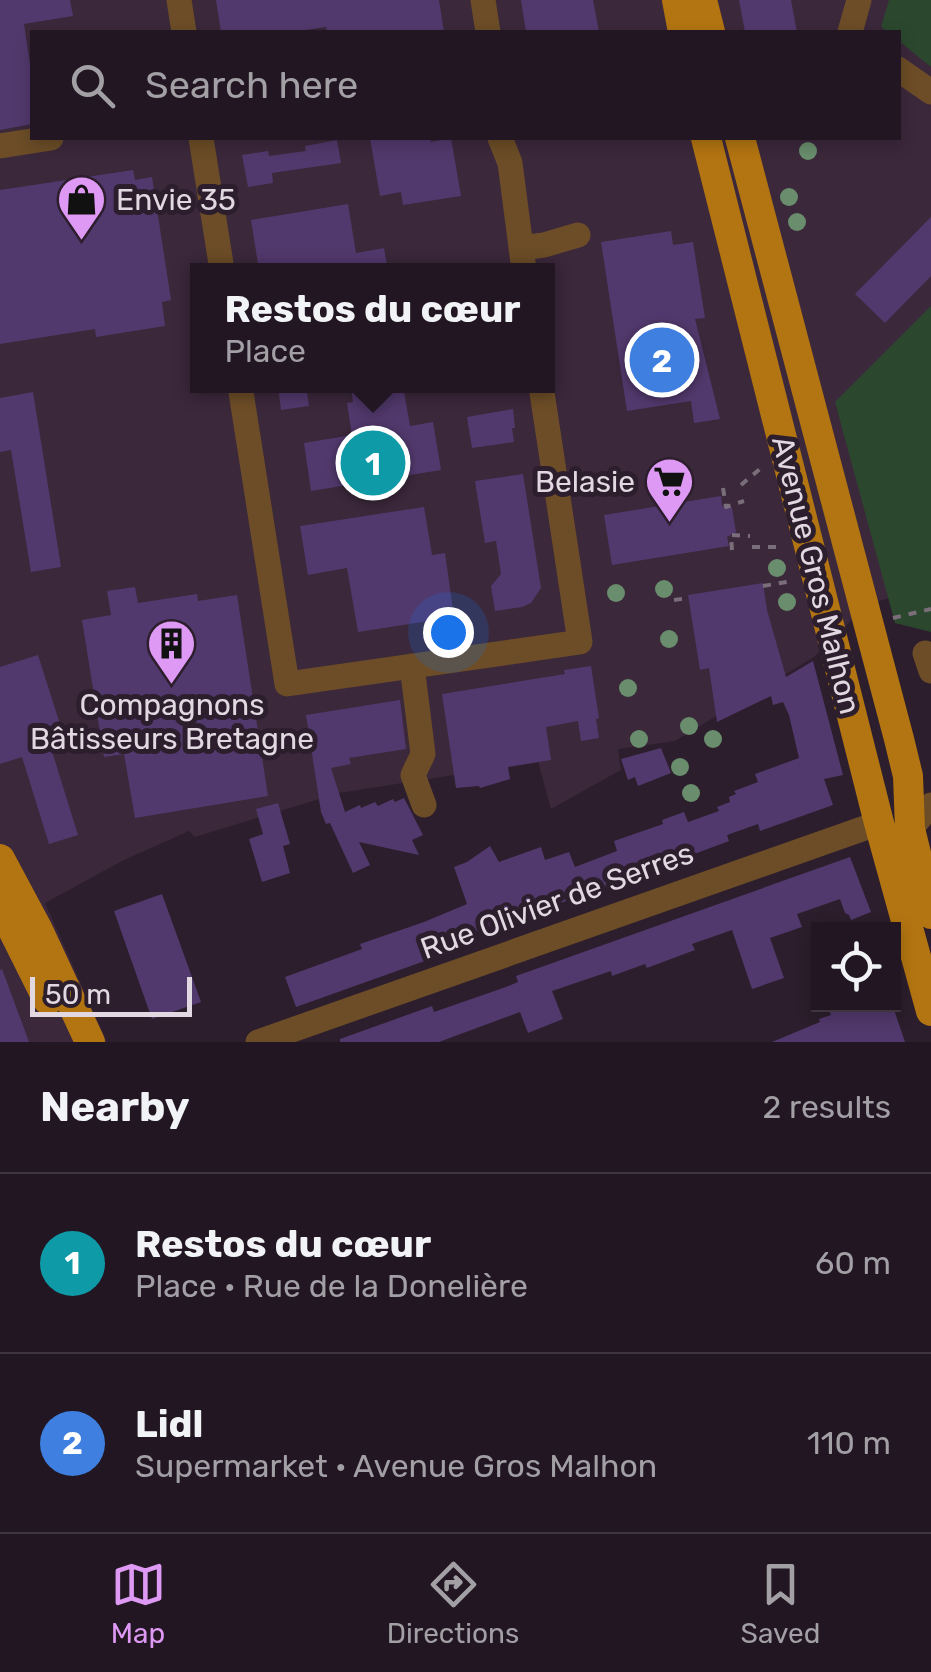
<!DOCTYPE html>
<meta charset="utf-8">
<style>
body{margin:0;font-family:Rubik,sans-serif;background:#291f2a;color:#f1f3f6}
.controls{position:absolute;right:30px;bottom:30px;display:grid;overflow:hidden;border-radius:0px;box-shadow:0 5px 15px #0003}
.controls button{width:90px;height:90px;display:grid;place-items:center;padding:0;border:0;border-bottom:2px solid #3e353f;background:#211621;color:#f1f3f6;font:50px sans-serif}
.scale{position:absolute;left:30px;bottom:25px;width:162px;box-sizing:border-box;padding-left:10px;border:5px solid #e1d8e1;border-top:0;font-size:28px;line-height:35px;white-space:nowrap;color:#e1d8e1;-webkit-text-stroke:8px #2c1e2c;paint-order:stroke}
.you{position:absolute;left:448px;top:632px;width:35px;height:35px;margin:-25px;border:8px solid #fff;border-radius:50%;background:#1a73e8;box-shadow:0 0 0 15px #1a73e833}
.badge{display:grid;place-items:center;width:65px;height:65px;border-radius:50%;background:#dd99f4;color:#fff;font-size:32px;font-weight:700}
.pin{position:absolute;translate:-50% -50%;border:5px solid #fff;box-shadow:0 2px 10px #0006}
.popup{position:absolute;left:190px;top:263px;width:365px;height:130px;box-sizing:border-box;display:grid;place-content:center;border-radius:0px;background:#211621;filter:drop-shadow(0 2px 8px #0005);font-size:32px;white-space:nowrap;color:#a29fa5}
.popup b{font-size:38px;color:#f1f3f6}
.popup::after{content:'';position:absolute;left:50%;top:100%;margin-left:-20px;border:20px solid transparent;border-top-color:#211621}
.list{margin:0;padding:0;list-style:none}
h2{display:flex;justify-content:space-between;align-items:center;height:130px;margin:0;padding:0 40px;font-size:42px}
h2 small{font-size:32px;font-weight:400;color:#a29fa5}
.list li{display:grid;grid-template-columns:65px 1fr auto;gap:30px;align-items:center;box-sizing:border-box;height:180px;padding:0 40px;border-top:2px solid #3e353f}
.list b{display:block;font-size:38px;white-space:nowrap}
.list p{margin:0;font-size:32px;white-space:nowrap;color:#a29fa5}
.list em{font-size:32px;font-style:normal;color:#a29fa5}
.icon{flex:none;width:55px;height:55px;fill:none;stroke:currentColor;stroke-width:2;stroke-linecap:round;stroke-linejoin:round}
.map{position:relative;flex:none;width:931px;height:1042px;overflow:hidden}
.search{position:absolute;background:#211621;box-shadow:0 5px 15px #0003;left:30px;right:30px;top:30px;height:110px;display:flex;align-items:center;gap:25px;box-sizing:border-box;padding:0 35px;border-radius:0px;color:#a29fa5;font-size:38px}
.sheet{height:490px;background:#211621}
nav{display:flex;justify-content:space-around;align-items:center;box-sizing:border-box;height:140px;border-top:2px solid #3e353f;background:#211621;font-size:28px;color:#a29fa5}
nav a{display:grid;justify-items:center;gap:5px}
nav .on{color:#dd99f4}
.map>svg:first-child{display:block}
.built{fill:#3b283b;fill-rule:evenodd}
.green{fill:#2b482e}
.building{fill:#52396d}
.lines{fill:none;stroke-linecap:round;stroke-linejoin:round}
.path{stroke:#7a6e7a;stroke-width:4;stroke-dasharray:8 8;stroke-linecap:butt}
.minor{stroke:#6c4d27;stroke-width:25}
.major{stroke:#b37511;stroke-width:30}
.tree{fill:#698d6d}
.labels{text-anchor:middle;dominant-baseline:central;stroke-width:10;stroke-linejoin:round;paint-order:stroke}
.poi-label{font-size:30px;fill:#e1d8e1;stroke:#2c1e2c;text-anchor:start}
.street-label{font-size:30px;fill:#e1d8e1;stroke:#2c1e2c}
</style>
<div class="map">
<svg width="931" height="1042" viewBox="0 0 931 1042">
<rect width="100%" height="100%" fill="#2c1e2c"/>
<path class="built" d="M0,0h931v587l-63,17 -54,53 -139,84 -57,8 3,21 -70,39 -13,-47 -199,31 -144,44 -6,-6 -67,30 -77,42 62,139h-107zM32,32h866v106h-866zM198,270h350v116h-350z"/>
<path class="green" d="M889,0h42v67l-32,-26 -1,-9h-10l-7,-5z
M931,306v326l-36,-9 -60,-221z"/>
<path class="building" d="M0,0h70l3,16 -49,8 8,53v47l-32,6z
M216,0h223l5,32h-117l-1,-5 -34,5h-71z
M521,0h72l6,32h-73z
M739,0h52l6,32h-52z
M370,138h60l1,4 20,-4 10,58 -58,9 -2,-13 -21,4z
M337,140l4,23 -69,10 1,10 -25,4 -6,-32 26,-4 1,5 37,-5 -1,-5z
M133,170l2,10 17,-3 19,123 -9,2 3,24 -69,11 -1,-8 -95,15v-154z
M348,204l8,49 28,-5 4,22h-129l-8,-50z
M931,217v59l-46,47 -30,-29z
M671,231l2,14 20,-3 12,76 -10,1 25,100 -26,4 -3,-22 -64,10 -26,-169z
M278,386h28l3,20 -28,4z
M351,386h52l7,40 23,-4 8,48 -130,21 -7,-48 48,-8 -5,-32 6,-1z
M33,392l28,175 -30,5 -20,-122 -11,2v-54z
M513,409l2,19h-3l2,14 -42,6 -5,-31z
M523,474l18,114 -10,15 -9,4 -27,4 -4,-25 10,-12 -5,-33 -11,2 -10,-62z
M721,496l1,10 10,2 4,24 -9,5 2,9 -117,19 -8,-50z
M424,507l8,48 13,-2 9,64 -96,15 -11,-64 -39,7 -8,-49z
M763,583l4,27 19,67 27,-16 30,114 -19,4 9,26 -73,26 -2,-7 -31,11 2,6 -136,51 -121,41 1,5 -10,4 1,5 -168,60 -11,-30 77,-28 -2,-5 64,-22 43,-18 -13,-37 13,-5 23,-16 9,16 42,-15 4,13 24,-8 6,15 42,-16 -3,-10 49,-17 -1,-4 22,-8 4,10 31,-11 -2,-4 13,-5 -1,-5 7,-3 -2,-3 24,-9 -3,-8 44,-16 -10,-43 -6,-13 -10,3 -2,-9 -54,26 -8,-54 -9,2 -12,-75z
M135,587l3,16 59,-9 1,7 39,-6 31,201 -133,22 -11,-64 -20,3 -22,-137 29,-5 -4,-24z
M38,655l28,88 -15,5 27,87 -29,9 -27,-87 -22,7v-97z
M591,666l8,52 -3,1 3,19 -18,3 -3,-20 -32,6 5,33 -43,7 2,12 -30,9 -1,-2 -23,2 -14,-94 123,-20 -1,-4z
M400,700l6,49 -57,9 2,6 -20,4 14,44 15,-7 1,3 14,-6 3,4 15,-7 2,3 9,-4 19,37 -11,5 7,15 -60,-13 11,23 -17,8 -23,-50 -4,1 -5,-12 -15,-97z
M661,748l10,25 -33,13 -3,-9 -7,3 -7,-21z
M278,803l12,41 -7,2 7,27 -28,9 -13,-43 14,-5 -7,-25z
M850,857l21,55 -20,8 -2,-5 -4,-2 -5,-14 -43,15 5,13 -32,11 14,40 -32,11 -20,-59 -40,14 3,6 -48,18 -2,-4 -33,12 -1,-5 -59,20 11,28 -35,14 -8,-21 -81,30h-99v-3l92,-33 2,6 72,-25 12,-5 -2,-6z
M162,894l39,108 -49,17 -38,-108z
M2,969l27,73h-29v-72z
M849,1004h43l13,38h-133l48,-20 -1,-3 12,-4 -2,-4z"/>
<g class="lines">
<path class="path" d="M741,485l20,-17
M723,488l3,19 18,-6
M752,547h32
M732,550l-1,-15 19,1
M763,586l29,-5
M674,600l14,-2
M893,618l38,-9"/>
<path class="minor" d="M179,0l5,32
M483,0l5,32
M850,32l9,-32
M898,69l33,23
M201,138l21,132
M500,138l10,25 14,107
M0,146l51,-8
M521,248l23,-3 34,-10
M240,386l47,298 293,-42 -39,-256
M925,653l6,18
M412,666l11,88 -10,21 11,30
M910,829l21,-24
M258,1042l621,-219"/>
<path class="major" d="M677,0l6,32
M702,0l8,32
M706,138l173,685 52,188
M740,138l159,601 9,37 2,53 21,85
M0,859l38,71 52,112
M0,904l48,96"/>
</g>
<g class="tree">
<circle cx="808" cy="151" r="9"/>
<circle cx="789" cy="197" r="9"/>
<circle cx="797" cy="222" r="9"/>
<circle cx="777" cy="568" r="9"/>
<circle cx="664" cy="589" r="9"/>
<circle cx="616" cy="593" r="9"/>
<circle cx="787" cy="602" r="9"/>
<circle cx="669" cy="639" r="9"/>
<circle cx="628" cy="688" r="9"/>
<circle cx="689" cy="726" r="9"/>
<circle cx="639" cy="739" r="9"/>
<circle cx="713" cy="739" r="9"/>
<circle cx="680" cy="767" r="9"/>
<circle cx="691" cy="793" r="9"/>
</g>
<defs>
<symbol id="shop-pin" viewBox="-11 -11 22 30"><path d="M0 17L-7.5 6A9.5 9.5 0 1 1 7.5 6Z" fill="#dd99f4" stroke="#2c1e2c"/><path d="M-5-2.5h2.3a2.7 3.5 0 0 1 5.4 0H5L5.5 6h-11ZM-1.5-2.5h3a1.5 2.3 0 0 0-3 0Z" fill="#111"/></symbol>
<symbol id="supermarket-pin" viewBox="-11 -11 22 30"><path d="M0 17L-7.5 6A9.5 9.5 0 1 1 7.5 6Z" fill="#dd99f4" stroke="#2c1e2c"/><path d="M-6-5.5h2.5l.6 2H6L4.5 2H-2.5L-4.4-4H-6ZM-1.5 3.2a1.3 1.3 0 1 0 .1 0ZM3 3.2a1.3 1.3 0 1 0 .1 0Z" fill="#111"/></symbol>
<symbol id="building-pin" viewBox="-11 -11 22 30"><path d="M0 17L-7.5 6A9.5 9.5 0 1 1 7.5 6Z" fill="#dd99f4" stroke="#2c1e2c"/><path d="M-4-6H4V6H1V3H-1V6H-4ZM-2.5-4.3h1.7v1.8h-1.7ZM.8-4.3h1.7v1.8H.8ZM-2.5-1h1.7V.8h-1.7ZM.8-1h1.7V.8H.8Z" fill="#111"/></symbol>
</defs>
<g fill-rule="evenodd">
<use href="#shop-pin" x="54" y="172" width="55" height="75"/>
<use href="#supermarket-pin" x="642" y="454" width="55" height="75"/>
<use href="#building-pin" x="144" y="616" width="55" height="75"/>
</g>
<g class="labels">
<g class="poi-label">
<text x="116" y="200">Envie 35</text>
<text x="635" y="482" text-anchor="end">Belasie</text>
<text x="172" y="705" text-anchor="middle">Compagnons<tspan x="172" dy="34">Bâtisseurs Bretagne</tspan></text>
</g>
<g class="street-label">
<text transform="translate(816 575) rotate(76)">Avenue Gros Malhon</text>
<text transform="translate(557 901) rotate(-20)">Rue Olivier de Serres</text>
</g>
</g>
</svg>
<div class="controls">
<button><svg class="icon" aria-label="locate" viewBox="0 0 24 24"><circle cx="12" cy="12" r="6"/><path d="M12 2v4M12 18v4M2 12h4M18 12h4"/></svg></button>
</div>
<div class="scale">50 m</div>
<div class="you"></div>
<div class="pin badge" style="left:373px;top:463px;background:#0f9aa8">1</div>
<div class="popup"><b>Restos du cœur</b>Place</div>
<div class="pin badge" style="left:662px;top:360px;background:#3f7fe0">2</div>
<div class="search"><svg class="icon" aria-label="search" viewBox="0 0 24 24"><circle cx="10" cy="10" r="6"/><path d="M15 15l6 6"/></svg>Search here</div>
</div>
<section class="sheet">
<h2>Nearby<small>2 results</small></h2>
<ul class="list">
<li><span class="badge" style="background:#0f9aa8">1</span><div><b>Restos du cœur</b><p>Place · Rue de la Donelière</p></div><em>60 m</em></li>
<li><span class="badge" style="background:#3f7fe0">2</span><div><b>Lidl</b><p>Supermarket · Avenue Gros Malhon</p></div><em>110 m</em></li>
</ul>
</section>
<nav>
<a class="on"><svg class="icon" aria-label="map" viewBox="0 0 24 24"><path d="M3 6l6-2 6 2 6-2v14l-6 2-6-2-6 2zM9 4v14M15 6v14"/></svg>Map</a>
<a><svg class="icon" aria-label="directions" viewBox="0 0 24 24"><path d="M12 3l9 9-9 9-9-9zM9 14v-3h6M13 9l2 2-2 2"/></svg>Directions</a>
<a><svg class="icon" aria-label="saved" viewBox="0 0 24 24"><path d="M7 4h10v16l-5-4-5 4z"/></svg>Saved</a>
</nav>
